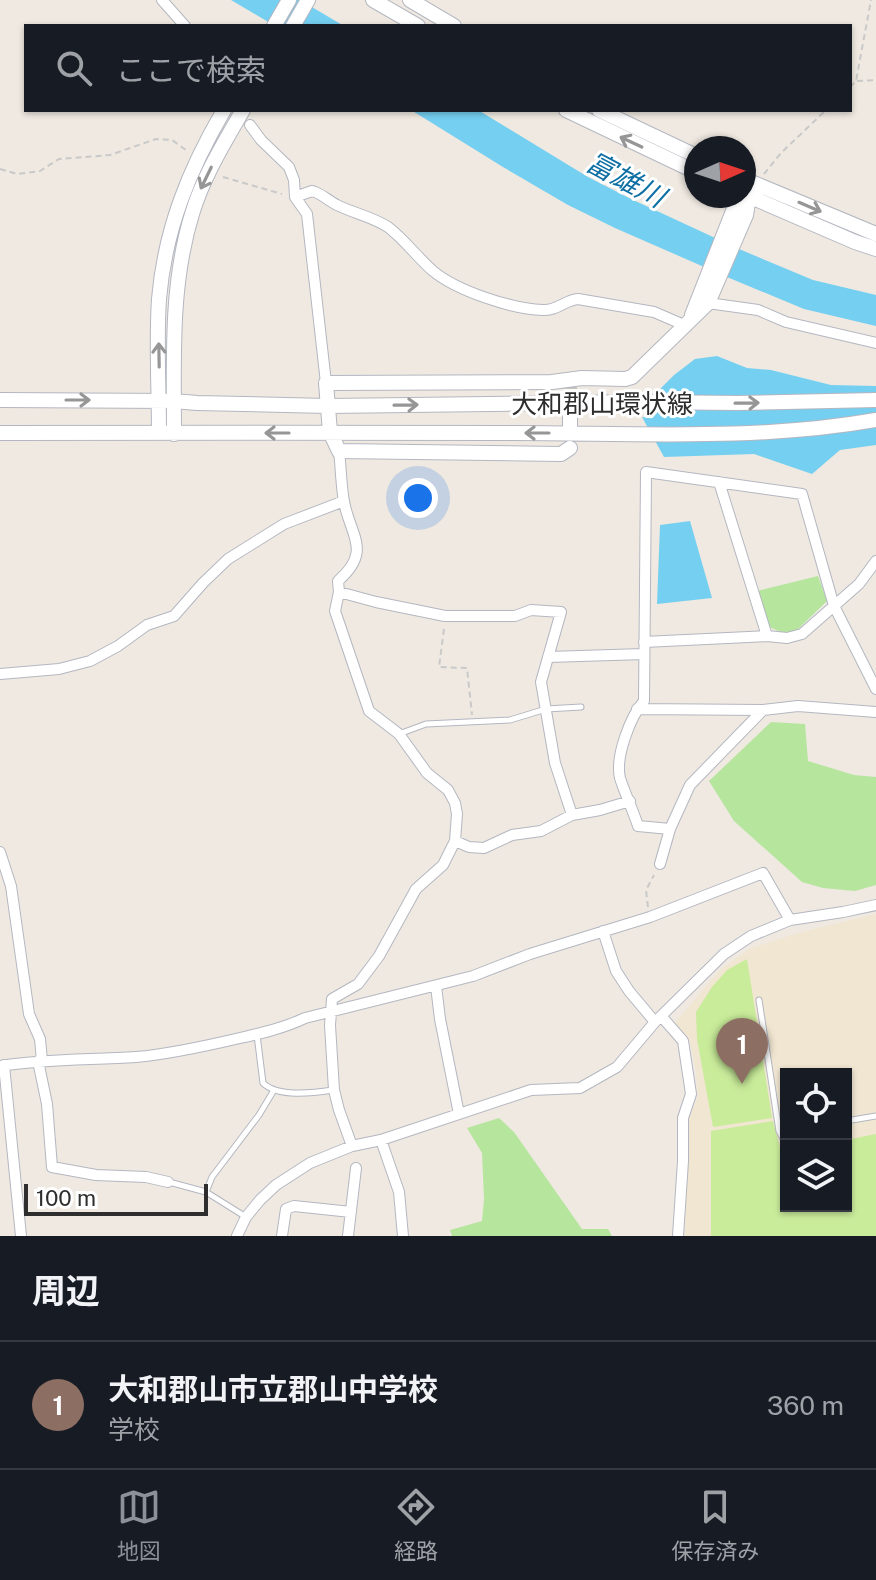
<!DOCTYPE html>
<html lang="ja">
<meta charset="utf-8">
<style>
body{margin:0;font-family:"Public Sans","Noto Sans JP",sans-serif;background:#20242c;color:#f1f3f6}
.controls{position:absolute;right:24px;bottom:24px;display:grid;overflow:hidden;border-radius:0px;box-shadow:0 2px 6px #0004}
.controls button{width:72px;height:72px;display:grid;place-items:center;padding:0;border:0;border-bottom:2px solid #363941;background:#171b24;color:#f1f3f6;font:40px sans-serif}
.compass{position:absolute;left:684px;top:136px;width:72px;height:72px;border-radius:50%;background:#171b24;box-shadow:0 2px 6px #0004;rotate:87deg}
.scale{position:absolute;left:24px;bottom:20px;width:184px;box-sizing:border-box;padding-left:8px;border:4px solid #2e2e2e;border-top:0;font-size:22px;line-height:28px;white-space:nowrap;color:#2e2e2e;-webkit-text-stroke:6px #fff;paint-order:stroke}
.you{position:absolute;left:418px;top:498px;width:28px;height:28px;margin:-20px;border:6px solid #fff;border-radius:50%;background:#1a73e8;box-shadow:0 0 0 12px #1a73e833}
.badge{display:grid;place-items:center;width:52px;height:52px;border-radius:50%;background:#8c9099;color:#fff;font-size:26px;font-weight:700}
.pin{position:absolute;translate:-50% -66px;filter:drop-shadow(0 2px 4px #0008)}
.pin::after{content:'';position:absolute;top:42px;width:28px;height:24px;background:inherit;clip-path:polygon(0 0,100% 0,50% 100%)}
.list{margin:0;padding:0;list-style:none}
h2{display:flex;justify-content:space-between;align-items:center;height:104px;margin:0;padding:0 32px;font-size:34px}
h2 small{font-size:26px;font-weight:400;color:#9ea1a6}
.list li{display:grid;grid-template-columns:52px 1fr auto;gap:24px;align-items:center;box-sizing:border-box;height:128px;padding:0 32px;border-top:2px solid #363941}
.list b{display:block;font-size:30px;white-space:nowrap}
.list p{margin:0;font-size:26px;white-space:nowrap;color:#9ea1a6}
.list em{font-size:26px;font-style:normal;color:#9ea1a6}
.icon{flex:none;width:44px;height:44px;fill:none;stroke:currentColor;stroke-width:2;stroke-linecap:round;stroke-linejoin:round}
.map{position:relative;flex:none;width:876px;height:1236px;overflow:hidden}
.search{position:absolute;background:#171b24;box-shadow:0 2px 6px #0004;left:24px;right:24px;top:24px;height:88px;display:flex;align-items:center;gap:20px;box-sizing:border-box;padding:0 28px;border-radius:0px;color:#9ea1a6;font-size:30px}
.sheet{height:232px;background:#171b24}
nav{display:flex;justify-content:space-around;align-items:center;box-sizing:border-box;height:112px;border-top:2px solid #363941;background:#171b24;font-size:22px;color:#9ea1a6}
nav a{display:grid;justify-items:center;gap:4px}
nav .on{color:#8c9099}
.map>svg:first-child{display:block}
.education{fill:#f0e6d1;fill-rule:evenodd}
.green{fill:#b6e59e}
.pitch{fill:#c9ec9a}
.water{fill:#75cff0}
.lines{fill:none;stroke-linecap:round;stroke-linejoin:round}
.secondary-tunnel{stroke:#c8c4bd;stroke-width:14;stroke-dasharray:14 7;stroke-linecap:butt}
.service-casing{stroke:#b4b7c1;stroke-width:7}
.minor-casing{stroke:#b4b7c1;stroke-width:12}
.secondary-casing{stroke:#b4b7c1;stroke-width:16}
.path{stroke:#c9c9c9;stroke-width:2;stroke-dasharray:6 4;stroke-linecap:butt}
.service{stroke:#fff;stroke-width:5}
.minor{stroke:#fff;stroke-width:10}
.secondary{stroke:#fff;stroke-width:14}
.oneway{stroke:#969696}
.labels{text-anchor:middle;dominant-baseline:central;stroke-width:6;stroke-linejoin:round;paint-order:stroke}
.street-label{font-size:26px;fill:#2e2e2e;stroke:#fff}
.water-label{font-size:28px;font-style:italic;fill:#0d6fa3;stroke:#fff}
</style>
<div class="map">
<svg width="876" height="1236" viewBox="0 0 876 1236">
<rect width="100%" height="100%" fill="#efe9e1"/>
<path class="education" d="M876,914v322h-191l1,-77 3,-40 9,-24 -2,-23 -6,-30 -16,-18 46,-54 29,-21 49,-16zM786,1074h60v132h-60z"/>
<path class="green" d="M818,576l9,25 -33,32 -13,-1 -14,-6 -10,-35z
M771,722l34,2 3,37 46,14 22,2v108l-21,6 -32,-3 -21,-6 -68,-61 -25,-40z
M499,1118l15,14 68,97h26l4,7h-160l-2,-6 32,-9 2,-22 -2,-46 -15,-25z"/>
<path class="pitch" d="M747,959l25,159 -59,9 -16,-88 -1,-27 16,-25 15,-17z
M773,1121l8,30h5v55h60v-66l30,-6v102h-165v-105z"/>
<path class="water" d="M231,0h69l44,26h-69z
M411,110h67l110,67 43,22 108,50 74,31 63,15v31l-72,-17 -77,-32 -112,-49 -47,-23 -65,-38z
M717,356l30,12 24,2 60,15 45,1v59l-36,5 -28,24 -58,-20 -90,3 -22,-40 11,1 8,-30 13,-13 21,-16z
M690,521l22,77 -55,6 3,-79z"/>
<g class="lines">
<path class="secondary-tunnel" d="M570,410v-23"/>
<defs>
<path id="service" d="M399,734l27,-10 84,-4 36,-11 35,-2
M759,1000l20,131 7,13
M257,1035l6,48c15,15 51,10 70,7
M846,1121l30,-5
M169,1182l37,10 40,25
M206,1192l6,-15 47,-62 15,-25"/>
<path id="minor" d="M162,0l23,26
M250,125l11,15 28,27 5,13 1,17 12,17 19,169
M295,197l17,-6 3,1c8,3 14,9 22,13 16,8 36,12 51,22 17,13 29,30 45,44 24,20 79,38 110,39 14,1 22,-10 35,-11l76,13 30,13
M708,303l50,7 28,12 90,21
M339,451c2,17 2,34 5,51 7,35 28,49 -6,79l1,11 -4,19 34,100 30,23 28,39 21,17 7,13 2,11 -2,27 -12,24 -27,24 -37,67 -21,28 -26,15 -2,26 4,65 5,20 13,36
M719,482l48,154
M339,592l37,10 69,14h70l16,-6 30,2 -20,70 14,81 17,52
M644,642l123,-6 20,2 15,-4 57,-50 17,-23
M548,657l96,-3
M0,674l59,-5 31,-8 28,-15 29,-21 27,-9 29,-33 25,-24 56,-35 60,-23
M637,709l126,1 35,-4 78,6
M670,829l-32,-3c-5,-16 -13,-32 -18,-48 -5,-21 10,-61 24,-77l2,-229 156,22 32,112 42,83
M455,841l14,6 15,1 28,-13 29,-4 31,-16 28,-5 30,-9
M0,852l11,34 18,128 11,25 2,22
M660,864l10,-35 20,-44 73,-75
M603,931l13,40 13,20 26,31
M436,986l4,33 19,95
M662,1017l21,24 8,53 -8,24v43l-5,75
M38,1061l9,43 5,63 44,8 50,2 22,5
M4,1065l17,171
M0,1066c45,-7 91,-6 136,-9 35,-3 70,-11 104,-19 22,-5 44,-10 65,-20l168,-42 57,-22 120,-37 113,-44 27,47
M381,1140l18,52 4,44
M237,1236l9,-19 14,-17 16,-15 34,-22 42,-17 29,-6 150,-50 49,-2 37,-21 38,-45 69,-68 27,-18 39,-16 53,-8 33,-7
M282,1236l4,-27 8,-3 57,6
M348,1236l8,-68"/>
<path id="secondary" d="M373,0l45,26
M410,0l44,26
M274,26l15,-26
M293,26l15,-26
M566,110l130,62
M599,110l97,46
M744,179l132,55
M744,194l111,48 21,7
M692,315l41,-104 16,-14
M0,400l174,1 23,2 131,3 313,-4 97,1 138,-3
M570,429v-19
M0,433c171,0 343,-1 514,0 119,0 244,8 362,-13
M159,433c0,-45 -3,-90 0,-134 6,-70 30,-129 65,-189
M174,434c0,-74 -4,-149 18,-220 11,-37 32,-71 51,-104
M570,448l-9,6 -222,-3 -9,-19 -4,-49 226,-1 30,-4 43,1 7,-2 76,-74 38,-88 3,-18 6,-13"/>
</defs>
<use href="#service" class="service-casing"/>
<use href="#minor" class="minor-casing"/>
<use href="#secondary" class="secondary-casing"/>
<path class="path" d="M857,81l19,-1
M850,87l6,-6 15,-81
M0,169l17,5 23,-3 19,-12 51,-4 46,-16 16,1 14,10
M764,174l17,-21 45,-43
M223,177l59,17
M444,629l-5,38 28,1 5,47
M648,907l-2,-17 8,-15"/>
<use href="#service" class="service"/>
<use href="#minor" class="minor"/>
<use href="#secondary" class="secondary"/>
</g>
<defs><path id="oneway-shaft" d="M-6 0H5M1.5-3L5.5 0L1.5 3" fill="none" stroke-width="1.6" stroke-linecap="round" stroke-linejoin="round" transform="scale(2)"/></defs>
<g class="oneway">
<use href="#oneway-shaft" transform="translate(631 142) rotate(-155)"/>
<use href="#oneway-shaft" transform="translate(206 178) rotate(116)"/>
<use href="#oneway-shaft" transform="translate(810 207) rotate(23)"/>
<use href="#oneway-shaft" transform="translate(159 355) rotate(-91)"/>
<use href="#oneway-shaft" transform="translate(78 400)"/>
<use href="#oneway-shaft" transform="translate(747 403) rotate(-1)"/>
<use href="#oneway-shaft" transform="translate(406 405) rotate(-1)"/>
<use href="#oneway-shaft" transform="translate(277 433) rotate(180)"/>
<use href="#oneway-shaft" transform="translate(537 433) rotate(-180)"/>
</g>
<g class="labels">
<g class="street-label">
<text x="602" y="403">大和郡山環状線</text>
</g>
<g class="water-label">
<text transform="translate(626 179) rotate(28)">富雄川</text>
</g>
</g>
</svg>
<div class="controls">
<button><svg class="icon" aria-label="locate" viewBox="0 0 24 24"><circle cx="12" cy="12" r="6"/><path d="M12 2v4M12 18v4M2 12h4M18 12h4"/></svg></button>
<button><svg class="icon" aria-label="layers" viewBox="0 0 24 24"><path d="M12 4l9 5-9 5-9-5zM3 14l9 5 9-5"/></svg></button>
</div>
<svg class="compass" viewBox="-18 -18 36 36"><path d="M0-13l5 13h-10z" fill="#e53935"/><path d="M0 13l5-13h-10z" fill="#9ea1a6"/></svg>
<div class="scale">100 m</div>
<div class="you"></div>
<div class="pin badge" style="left:742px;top:1084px;background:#8d6e63">1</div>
<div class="search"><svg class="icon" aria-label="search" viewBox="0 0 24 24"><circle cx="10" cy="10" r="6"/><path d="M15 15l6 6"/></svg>ここで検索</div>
</div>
<section class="sheet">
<h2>周辺<small></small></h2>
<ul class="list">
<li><span class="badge" style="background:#8d6e63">1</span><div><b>大和郡山市立郡山中学校</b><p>学校</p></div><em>360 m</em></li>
</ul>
</section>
<nav>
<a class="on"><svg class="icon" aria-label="map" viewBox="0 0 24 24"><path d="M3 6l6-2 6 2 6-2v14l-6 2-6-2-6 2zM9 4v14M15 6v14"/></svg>地図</a>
<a><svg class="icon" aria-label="directions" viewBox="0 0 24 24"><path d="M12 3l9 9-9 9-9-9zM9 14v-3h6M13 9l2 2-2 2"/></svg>経路</a>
<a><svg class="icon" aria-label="saved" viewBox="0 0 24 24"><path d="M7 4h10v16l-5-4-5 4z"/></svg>保存済み</a>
</nav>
